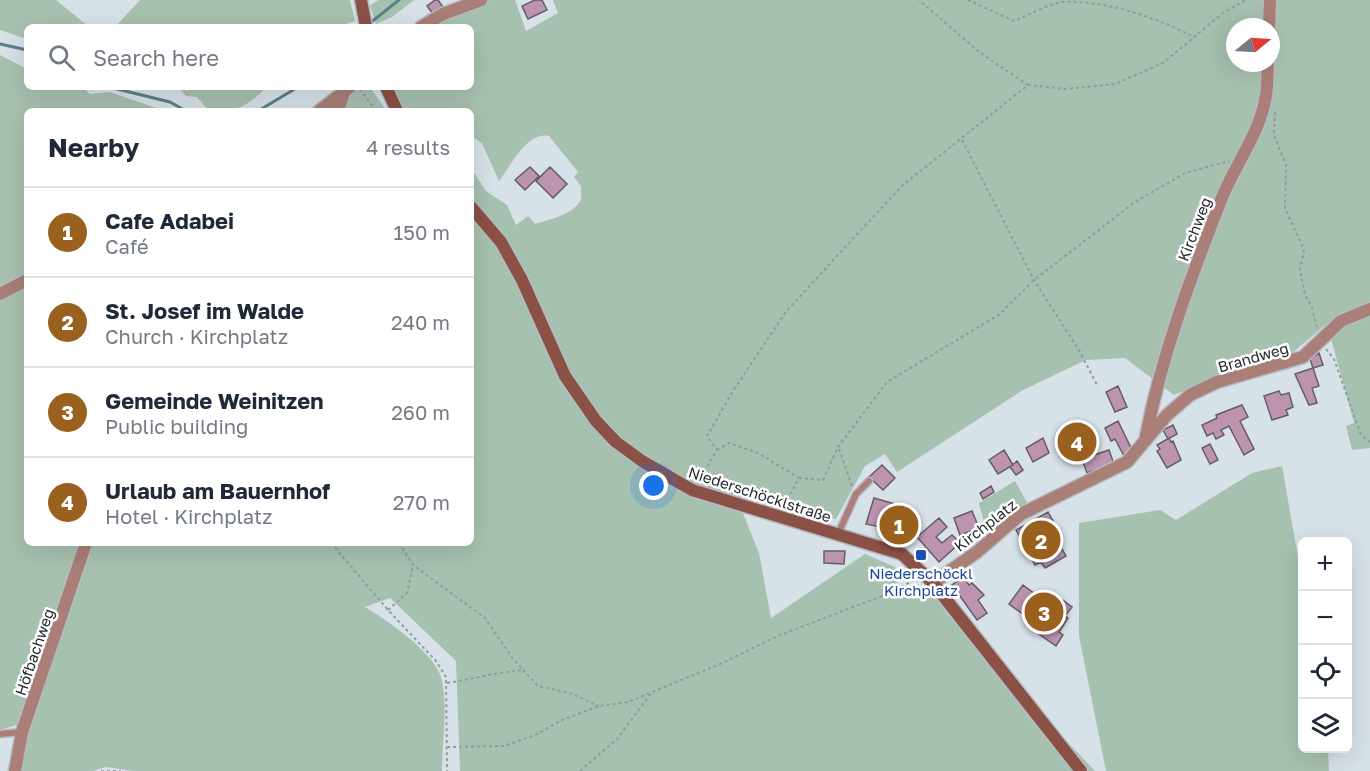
<!DOCTYPE html>
<meta charset="utf-8">
<style>
body{margin:0;font-family:"Golos Text",sans-serif;background:#f6f6f7;color:#1f2937}
.controls{position:absolute;right:18px;bottom:18px;display:grid;overflow:hidden;border-radius:9px;box-shadow:0 6px 24px #0002}
.controls button{width:54px;height:54px;display:grid;place-items:center;padding:0;border:0;border-bottom:2px solid #e0e1e3;background:#fff;color:#1f2937;font:30px sans-serif}
.compass{position:absolute;left:1226px;top:18px;width:54px;height:54px;border-radius:50%;background:#fff;box-shadow:0 6px 24px #0002;rotate:72deg}
.you{position:absolute;left:654px;top:486px;width:21px;height:21px;margin:-15px;border:4px solid #fff;border-radius:50%;background:#1a73e8;box-shadow:0 0 0 9px #1a73e833}
.badge{display:grid;place-items:center;width:39px;height:39px;border-radius:50%;background:#9a601e;color:#fff;font-size:20px;font-weight:700}
.pin{position:absolute;translate:-50% -50%;border:3px solid #fff;box-shadow:0 2px 6px #0006}
.list{margin:0;padding:0;list-style:none}
h2{display:flex;justify-content:space-between;align-items:center;height:78px;margin:0;padding:0 24px;font-size:26px}
h2 small{font-size:20px;font-weight:400;color:#747a83}
.list li{display:grid;grid-template-columns:39px 1fr auto;gap:18px;align-items:center;box-sizing:border-box;height:90px;padding:0 24px;border-top:2px solid #e0e1e3}
.list b{display:block;font-size:22px;white-space:nowrap}
.list p{margin:0;font-size:20px;white-space:nowrap;color:#747a83}
.list em{font-size:20px;font-style:normal;color:#747a83}
.icon{flex:none;width:33px;height:33px;fill:none;stroke:currentColor;stroke-width:2;stroke-linecap:round;stroke-linejoin:round}
.map{position:relative;flex:none;width:1370px;height:771px;overflow:hidden}
.search{position:absolute;background:#fff;box-shadow:0 6px 24px #0002;left:24px;top:24px;width:450px;height:66px;display:flex;align-items:center;gap:15px;box-sizing:border-box;padding:0 21px;border-radius:9px;color:#747a83;font-size:22px}
.panel{position:absolute;background:#fff;box-shadow:0 6px 24px #0002;left:24px;top:108px;width:450px;height:438px;border-radius:9px}
.map>svg:first-child{display:block}
.green{fill:#a7c1b0;fill-rule:evenodd}
.lines{fill:none;stroke-linecap:round;stroke-linejoin:round}
.stream{stroke:#588284;stroke-width:3}
.building{fill:#bc94b0;stroke:#665d63;stroke-width:1.5}
.lane-casing{stroke:#b3bcc2;stroke-width:9}
.street-casing{stroke:#b3bcc2;stroke-width:15}
.secondary-casing{stroke:#b3bcc2;stroke-width:15}
.path{stroke:#939ba0;stroke-width:2;stroke-dasharray:3 3;stroke-linecap:butt}
.lane{stroke:#a97f77;stroke-width:6}
.street{stroke:#a97f77;stroke-width:12}
.secondary{stroke:#8b5046;stroke-width:12}
.transit-dot{fill:#1a4fb4;stroke:#fff;stroke-width:2}
.labels{text-anchor:middle;dominant-baseline:central;stroke-width:5;stroke-linejoin:round;paint-order:stroke}
.street-label{font-size:15px;fill:#25292c;stroke:#fff}
.transit-label{font-size:15px;fill:#164399;stroke:#fff}
</style>
<div class="map">
<svg width="1370" height="771" viewBox="0 0 1370 771">
<rect width="100%" height="100%" fill="#d7e1e8"/>
<path class="green" d="M0,0h56l33,27h-62v12l-27,-9z
M140,0h210l5,21 -17,6h-223z
M379,0h35l-22,17 -16,7 -6,-19z
M490,0h25l11,31 32,-18 -5,-13h817v306l-41,16 -49,41 -64,15 -42,17 -49,-37 -39,2 -63,30 -126,82 -12,-18 -20,12 -29,53 -100,-23 23,57 12,65 94,-64 30,13 3,20 35,7 15,21 147,156h-635l-4,-110 -66,-63 -25,9c22,13 65,43 75,67 9,24 2,71 2,97h-309l-27,-4 -13,4h-74l13,-52 59,-176h380v-375l15,23 21,14 9,20 12,-9 7,8c16,-5 37,-9 46,-24v-14l-7,-9 4,-5 -29,-36c-22,-5 -38,30 -50,45l-17,-38 -11,-7v-25h-66l-2,-3 -10,-21h78v-60h-29l-5,-7zM1235,27h36v36h-36z
M0,55l27,14v18h55l8,7 20,-2 55,19h-138v163l-27,15z
M178,87h89c-20,19 -28,25 -58,24l-12,-14 -11,-1z
M356,87h14l17,24h-62z
M27,286v257h55l-62,181 -20,6v-430z
M1370,313v135l-18,2 -6,-24 8,-3 -24,-88 27,-17z
M1282,466l20,114v168l26,1 1,22h-223l-27,-135v-113l81,-13 16,10 76,-47z
M1015,481l13,23c-14,8 -23,19 -35,25l-8,-3 -6,-23z"/>
<g class="lines">
<path class="stream" d="M370,23l29,-23
M0,44l27,6
M109,87l61,15 16,9
M258,111l40,-24"/>
</g>
<path class="building" d="M435,0h3l5,7 -10,7 -6,-8z
M535,0h7l5,10 -19,9 -6,-13z
M530,167l9,9 -14,14 -10,-10z
M550,167l17,17 -14,14 -17,-17z
M1319,353l4,12 -10,3 -3,-9z
M1313,368l6,18 -7,2 5,15 -8,2 -14,-31z
M1118,386l9,21 -12,5 -9,-20z
M1279,391l2,4 8,-2 4,14 -7,3 2,5 -16,5 -8,-24z
M1242,405l6,12 -8,4 14,28 -10,6 -15,-29 -8,4 3,5 -8,4 -3,-6 -6,3 -5,-11 15,-7 -1,-3z
M1118,421l15,31 -9,4 -9,-17 -4,2 -6,-13z
M1173,425l4,9 -9,5 -5,-9z
M1089,426l5,14 -22,9 -6,-15z
M1043,438l6,15 -16,9 -7,-14z
M1169,438l2,4 2,-1 8,19 -14,8 -10,-17 3,-2 -3,-4z
M1210,444l8,16 -8,4 -8,-16z
M1004,450l9,15 -15,9 -9,-14z
M1109,450l5,14 -27,9 -5,-14z
M1017,461l6,9 -7,5 -6,-8z
M882,465l13,13 -12,12 -14,-13z
M991,486l3,6 -11,7 -3,-6z
M874,498l28,8 -2,6 10,3 -6,17 -38,-8z
M972,511l7,17 -19,7 -6,-17z
M1048,512l13,23 -3,2 1,7 7,12 -21,12 -4,-6 -6,3 -19,-35z
M939,518l8,9 -11,10 6,6 10,-8 8,8 -21,19 -22,-25z
M824,551h21l-1,13 -20,-1z
M963,577l6,8 3,-2 12,12 -6,5 9,13 -10,7 -25,-35z
M1023,585l23,17 7,-9 19,14 -7,9 3,2 -9,14 4,3 -7,11 -17,-12 4,-5 -34,-25z"/>
<g class="lines">
<defs>
<path id="lane" d="M838,534l18,-40 13,-13
M0,734l22,-2"/>
<path id="street" d="M421,27l22,-13 38,-14
M1269,27l1,-27
M319,111l31,-24
M338,111l6,-19
M0,294l27,-14
M1146,436c16,-82 45,-159 75,-236 13,-34 40,-68 45,-105 2,-10 1,-21 2,-32
M933,583l44,-31 44,-38 106,-52 40,-47 23,-20 27,-13 86,-25 38,-36 29,-12
M15,771l7,-39 64,-189"/>
<path id="secondary" d="M361,0l5,27
M386,87l11,24
M471,207l30,35 21,38 43,96 31,45 20,21 26,19 50,29 210,64 31,29 148,188"/>
</defs>
<use href="#lane" class="lane-casing"/>
<use href="#street" class="street-casing"/>
<use href="#secondary" class="secondary-casing"/>
<path class="path" d="M968,0l46,21c15,-6 32,-16 48,-19 44,-2 93,15 132,35
M1028,85l38,4 49,-5 48,-21 60,-50 23,-13
M360,89l16,22
M1275,112l-1,23 12,30 -1,43 19,42 -4,20 5,25 7,13 5,20
M962,140l72,140 46,72 18,35
M1326,349l8,10 27,76 9,7
M839,449l13,37
M717,450l12,-7 29,10 41,25 -16,29
M799,478l24,2 15,-33 49,-65 113,-68 34,-34 101,-78 50,-29 44,-12
M698,482l19,-32 -10,-14 26,-45 52,-78 51,-56 67,-72 125,-100 -49,-33 -60,-52
M331,543l57,67 48,51 10,16 1,94
M399,543l14,22 72,53 28,41 25,27 32,7 29,13
M388,610l19,-17 6,-28
M447,683c26,-4 50,-11 77,-13
M447,747l57,-1 31,-11 25,-14 39,-15 29,-4 22,-9
M101,771h20
M580,771l37,-32 35,-47 66,-27 62,-30 110,-42 24,-13"/>
<use href="#lane" class="lane"/>
<use href="#street" class="street"/>
<use href="#secondary" class="secondary"/>
</g>
<rect class="transit-dot" x="915" y="549" width="12" height="12" rx="3"/>
<g class="labels">
<g class="street-label">
<text transform="translate(1194 229) rotate(-69)">Kirchweg</text>
<text transform="translate(1253 357) rotate(-16)">Brandweg</text>
<text transform="translate(760 494) rotate(18)">Niederschöcklstraße</text>
<text transform="translate(985 525) rotate(-38)">Kirchplatz</text>
<text transform="translate(34 652) rotate(-71)">Höfbachweg</text>
</g>
<g class="transit-label">
<text x="921" y="573">Niederschöckl<tspan x="921" dy="17">Kirchplatz</tspan></text>
</g>
</g>
</svg>
<div class="controls">
<button>+</button>
<button>−</button>
<button><svg class="icon" aria-label="locate" viewBox="0 0 24 24"><circle cx="12" cy="12" r="6"/><path d="M12 2v4M12 18v4M2 12h4M18 12h4"/></svg></button>
<button><svg class="icon" aria-label="layers" viewBox="0 0 24 24"><path d="M12 4l9 5-9 5-9-5zM3 14l9 5 9-5"/></svg></button>
</div>
<svg class="compass" viewBox="-18 -18 36 36"><path d="M0-13l5 13h-10z" fill="#e53935"/><path d="M0 13l5-13h-10z" fill="#747a83"/></svg>
<div class="you"></div>
<div class="pin badge" style="left:899px;top:525px">1</div>
<div class="pin badge" style="left:1041px;top:540px">2</div>
<div class="pin badge" style="left:1044px;top:612px">3</div>
<div class="pin badge" style="left:1077px;top:442px">4</div>
<div class="search"><svg class="icon" aria-label="search" viewBox="0 0 24 24"><circle cx="10" cy="10" r="6"/><path d="M15 15l6 6"/></svg>Search here</div>
<section class="panel">
<h2>Nearby<small>4 results</small></h2>
<ul class="list">
<li><span class="badge">1</span><div><b>Cafe Adabei</b><p>Café</p></div><em>150 m</em></li>
<li><span class="badge">2</span><div><b>St. Josef im Walde</b><p>Church · Kirchplatz</p></div><em>240 m</em></li>
<li><span class="badge">3</span><div><b>Gemeinde Weinitzen</b><p>Public building</p></div><em>260 m</em></li>
<li><span class="badge">4</span><div><b>Urlaub am Bauernhof</b><p>Hotel · Kirchplatz</p></div><em>270 m</em></li>
</ul>
</section>
</div>
